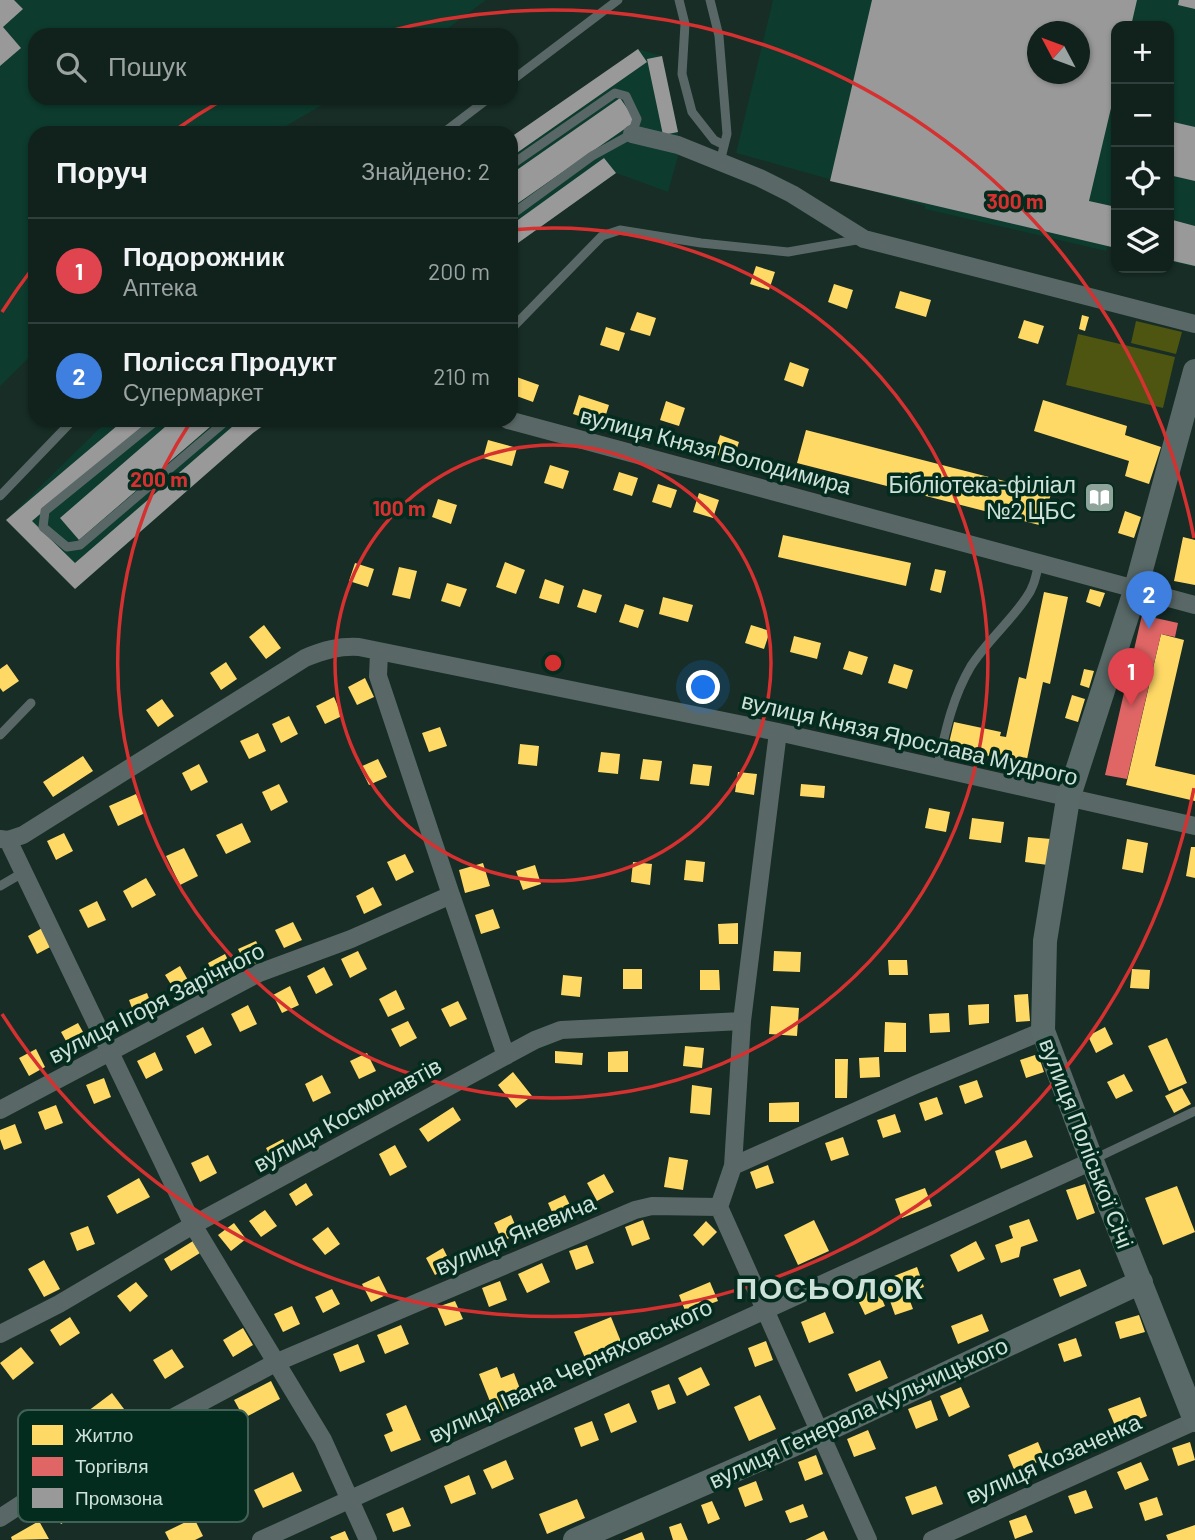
<!DOCTYPE html>
<html lang="uk">
<meta charset="utf-8">
<style>
body{margin:0;font-family:Barlow,sans-serif;background:#1a2a25;color:#f1f3f6}
.controls{position:absolute;right:21px;top:21px;display:grid;overflow:hidden;border-radius:14px;box-shadow:0 2px 5px #0004}
.controls button{width:63px;height:63px;display:grid;place-items:center;padding:0;border:0;border-bottom:2px solid #303f3b;background:#11221c;color:#f1f3f6;font:35px sans-serif}
.compass{position:absolute;left:1027px;top:21px;width:63px;height:63px;border-radius:50%;background:#11221c;box-shadow:0 2px 5px #0004;rotate:311deg}
.you{position:absolute;left:704px;top:688px;width:24px;height:24px;margin:-18px;border:5px solid #fff;border-radius:50%;background:#1a73e8;box-shadow:0 0 0 10px #1a73e833}
.badge{display:grid;place-items:center;width:46px;height:46px;border-radius:50%;background:#bca0f2;color:#fff;font-size:23px;font-weight:700}
.pin{position:absolute;translate:-50% -58px;filter:drop-shadow(0 2px 4px #0008)}
.pin::after{content:'';position:absolute;top:37px;width:24px;height:21px;background:inherit;clip-path:polygon(0 0,100% 0,50% 100%)}
.list{margin:0;padding:0;list-style:none}
h2{display:flex;justify-content:space-between;align-items:center;height:91px;margin:0;padding:0 28px;font-size:30px}
h2 small{font-size:23px;font-weight:400;color:#9ca4a3}
.list li{display:grid;grid-template-columns:46px 1fr auto;gap:21px;align-items:center;box-sizing:border-box;height:105px;padding:0 28px;border-top:2px solid #303f3b}
.list b{display:block;font-size:26px;white-space:nowrap}
.list p{margin:0;font-size:23px;white-space:nowrap;color:#9ca4a3}
.list em{font-size:23px;font-style:normal;color:#9ca4a3}
.icon{flex:none;width:38px;height:38px;fill:none;stroke:currentColor;stroke-width:2;stroke-linecap:round;stroke-linejoin:round}
.map{position:relative;flex:none;width:1195px;height:1540px;overflow:hidden}
.search{position:absolute;background:#11221c;box-shadow:0 2px 5px #0004;left:28px;top:28px;width:490px;height:77px;display:flex;align-items:center;gap:18px;box-sizing:border-box;padding:0 24px;border-radius:21px;color:#9ca4a3;font-size:26px}
.panel{position:absolute;background:#11221c;box-shadow:0 2px 5px #0004;left:28px;top:126px;width:490px;height:301px;border-radius:21px}
.map>svg:first-child{display:block}
.built{fill:#0d3b2d;fill-rule:evenodd}
.pitch{fill:#4d5510}
.homes{fill:#ffd966}
.shops{fill:#e06666}
.industry{fill:#999;fill-rule:evenodd}
.lines{fill:none;stroke-linecap:round;stroke-linejoin:round}
.lane{stroke:#596866;stroke-width:9}
.street{stroke:#596866;stroke-width:18}
.secondary{stroke:#586967;stroke-width:24}
.ring{fill:none;stroke:#d63131;stroke-width:3.5}
.labels{text-anchor:middle;dominant-baseline:central;stroke-width:7;stroke-linejoin:round;paint-order:stroke}
.street-label{font-size:23px;fill:#cee2d9;stroke:#032b1e}
.poi-label{font-size:23px;fill:#cee2d9;stroke:#032b1e;text-anchor:end}
.district-label{font-size:30px;font-weight:bold;letter-spacing:2px;fill:#cee2d9;stroke:#032b1e}
.key{fill:#032b1e;stroke:#406256;stroke-width:2}
.key-label{font-size:19px;fill:#cee2d9}
.centre{fill:#d63131;stroke:#032b1e;stroke-width:3.5}
.ring-label{font-size:21px;text-anchor:middle;font-weight:bold;fill:#d63131;stroke:#032b1e;stroke-width:7;stroke-linejoin:round;paint-order:stroke}
</style>
<div class="map">
<svg width="1195" height="1540" viewBox="0 0 1195 1540">
<rect width="100%" height="100%" fill="#172d25"/>
<path class="built" d="M0,0h486l-47,35h-404v63h299l-60,35h-239v219l-35,34z
M773,0h422v267l-26,-6v-235h-53v222l-8,-2 -2,5 -181,-42v-3l-189,-53zM1038,32h42v42h-42z
M638,49l24,7 16,76 1,21 -11,39 -52,-19 -105,75v-111z
M108,420h164l-19,13 -178,156 -69,-69z"/>
<path class="pitch" d="M1136,321l46,11 -6,22 -45,-11z
M1078,334l97,23 -12,51 -97,-23z"/>
<path class="homes" d="M756,266l19,6 -6,18 -19,-6z
M834,284l19,6 -6,19 -19,-7z
M900,291l31,9 -5,17 -31,-9z
M637,312l19,6 -6,18 -20,-6z
M1082,315l7,2 -4,14 -6,-2z
M1024,320l20,6 -6,18 -20,-6z
M606,327l19,6 -6,18 -19,-6z
M790,362l19,7 -6,18 -19,-7z
M511,375l28,10 -6,17 -22,-8z
M579,395l30,10 -6,19 -30,-10z
M1043,400l84,26 -2,9 36,12 -12,37 -24,-8 4,-15 -95,-30z
M666,401l19,7 -6,18 -19,-6z
M806,430l245,63 -8,33 -246,-63z
M720,435l19,7 -6,18 -19,-6z
M488,440l29,8 -5,18 -29,-8z
M550,465l19,6 -6,18 -19,-6z
M619,472l19,6 -6,18 -19,-6z
M658,484l19,6 -6,18 -19,-6z
M699,493l20,7 -6,18 -20,-6z
M438,499l19,6 -6,19 -19,-7z
M1125,511l16,6 -7,21 -16,-5z
M783,535l128,28 -5,23 -128,-29z
M1183,537l12,3v45l-21,-4z
M505,562l20,8 -9,24 -20,-7z
M355,563l19,6 -6,18 -19,-6z
M399,567l18,4 -7,28 -18,-4z
M935,569l11,2 -5,22 -11,-3z
M545,579l19,7 -5,18 -20,-6z
M447,583l20,6 -7,18 -19,-6z
M583,589l19,6 -6,18 -19,-6z
M1090,589l15,4 -5,14 -14,-5z
M1044,592l24,5 -18,87 -7,-2 -17,82 -78,-17 6,-25 47,10 -1,4 6,1 13,-60 7,2z
M663,597l30,8 -5,17 -29,-8z
M625,604l19,6 -6,18 -19,-6z
M264,625l17,23 -15,11 -17,-22z
M751,625l19,6 -6,18 -19,-6z
M1161,634l23,6 -29,126 40,9v26l-69,-16z
M794,636l27,7 -4,16 -27,-7z
M849,651l19,6 -6,18 -19,-6z
M226,662l11,17 -16,11 -11,-17z
M7,664l12,17 -16,11 -3,-4v-19z
M894,664l19,6 -6,19 -19,-6z
M1084,669l10,2 -5,17 -9,-3z
M365,678l9,19 -17,8 -9,-18z
M1072,695l13,4 -7,23 -13,-4z
M334,697l8,19 -17,8 -9,-18z
M162,699l12,17 -16,11 -12,-17z
M289,716l9,18 -17,9 -9,-19z
M440,727l7,19 -18,6 -7,-19z
M258,733l8,18 -17,8 -9,-18z
M520,744l19,2 -2,20 -19,-2z
M601,752l19,2 -2,20 -20,-2z
M83,756l10,15 -40,26 -10,-15z
M378,759l9,18 -18,8 -9,-18z
M643,759l19,2 -3,20 -19,-2z
M199,764l9,18 -17,9 -9,-18z
M693,764l19,2 -3,20 -19,-2z
M738,772l19,2 -3,21 -19,-3z
M279,784l9,18 -17,9 -9,-19z
M801,784l24,2 -1,12 -24,-2z
M136,794l9,19 -27,13 -9,-20z
M929,808l21,4 -4,20 -21,-4z
M972,818l32,4 -3,21 -32,-4z
M242,823l9,19 -25,12 -10,-19z
M64,833l9,18 -17,9 -9,-19z
M1028,837l23,2 -3,26 -23,-3z
M1127,839l21,4 -5,30 -21,-4z
M1191,847h4v31l-9,-2z
M184,848l14,28 -18,9 -14,-29z
M405,854l9,18 -18,9 -9,-19z
M686,860l19,2 -2,20 -19,-2z
M633,862l19,2 -2,21 -19,-3z
M483,863l7,23 -25,7 -6,-23z
M535,865l6,19 -18,6 -7,-19z
M146,878l10,17 -24,13 -9,-17z
M373,887l9,18 -18,9 -8,-18z
M97,901l9,19 -18,8 -9,-18z
M493,909l7,19 -19,6 -6,-19z
M293,922l9,18 -18,8 -9,-18z
M738,923v21h-19l-1,-20z
M44,927l10,18 -17,9 -9,-18z
M256,941l9,18 -18,8 -9,-18z
M358,951l9,18 -17,9 -9,-19z
M774,951l27,1 -1,20 -27,-1z
M225,954l9,18 -17,9 -9,-18z
M888,960h19l1,15h-19z
M180,966l13,23 -14,8 -14,-22z
M324,967l9,18 -17,9 -9,-18z
M623,969h19v20h-19z
M1132,969l18,1 -1,19 -19,-1z
M700,970h19l1,20h-20z
M563,975l19,2 -2,20 -19,-2z
M290,986l9,19 -17,8 -9,-18z
M396,990l9,19 -17,8 -9,-18z
M147,993l7,19 -18,7 -7,-19z
M1028,994l2,27 -14,1 -2,-27z
M458,1001l9,18 -17,8 -9,-18z
M989,1004v19l-20,2 -1,-20z
M248,1005l9,19 -17,8 -9,-18z
M771,1006l28,2 -2,28 -28,-2z
M949,1013l1,19 -20,1 -1,-19z
M408,1021l9,17 -17,9 -9,-18z
M885,1022l21,1v29h-22z
M78,1023l10,18 -17,9 -10,-18z
M203,1027l9,18 -17,9 -9,-18z
M1105,1027l8,17 -17,9 -8,-17z
M1167,1038l20,45 -18,8 -21,-45z
M685,1046l19,2 -2,20 -19,-2z
M36,1049l9,18 -16,9 -10,-18z
M555,1051l28,2 -1,12 -27,-2z
M628,1051v21h-20v-20z
M155,1052l8,18 -17,9 -9,-18z
M367,1053l9,18 -17,8 -9,-18z
M1038,1054l6,18 -18,6 -6,-18z
M879,1057l1,20 -20,1 -1,-20z
M835,1059h13l-1,39h-12z
M513,1072l19,24 -16,12 -18,-23z
M1124,1074l9,17 -17,8 -9,-17z
M322,1075l9,18 -18,9 -8,-18z
M104,1078l7,19 -17,7 -8,-19z
M977,1080l6,17 -18,7 -6,-18z
M692,1085l20,3 -2,27 -20,-2z
M1182,1088l9,16 -17,9 -9,-17z
M937,1097l6,17 -18,7 -6,-18z
M799,1102v20h-30v-19z
M56,1105l7,18 -18,7 -7,-18z
M453,1107l8,13 -33,22 -9,-13z
M895,1114l6,18 -18,6 -6,-18z
M15,1124l7,19 -18,7 -4,-11v-9z
M843,1137l6,18 -18,6 -6,-18z
M283,1139l9,18 -17,9 -9,-18z
M1026,1140l7,17 -32,12 -6,-18z
M395,1145l12,22 -17,9 -11,-22z
M208,1155l9,18 -17,9 -9,-19z
M669,1157l19,3 -5,30 -19,-3z
M768,1165l6,18 -18,6 -6,-17z
M604,1174l10,18 -17,9 -10,-18z
M139,1178l11,19 -33,17 -10,-18z
M306,1183l7,12 -17,11 -7,-12z
M1085,1184l10,29 -18,7 -11,-30z
M1177,1186l18,46 -32,13 -18,-47z
M925,1188l7,18 -30,12 -7,-19z
M565,1195l9,18 -18,8 -8,-18z
M265,1210l12,16 -16,11 -12,-16z
M511,1215l8,19 -17,7 -8,-18z
M1029,1219l9,22 -17,6 -2,10 -18,6 -6,-18 18,-7 -4,-12z
M643,1220l7,19 -18,7 -7,-19z
M814,1220l15,31 -31,14 -14,-30z
M706,1221l11,11 -14,14 -10,-11z
M234,1223l12,16 -15,12 -13,-16z
M88,1226l7,18 -18,7 -7,-18z
M328,1227l12,17 -15,11 -13,-16z
M193,1241l7,12 -29,18 -7,-12z
M976,1241l9,18 -27,13 -8,-17z
M587,1245l7,18 -18,7 -7,-19z
M443,1248l9,18 -17,9 -9,-17z
M44,1260l16,29 -16,8 -16,-28z
M542,1263l8,19 -23,11 -9,-19z
M917,1267l7,20 -17,6 6,16 -18,6 -10,-28 6,-2 -2,-7z
M1080,1269l7,17 -27,11 -7,-18z
M379,1276l9,18 -17,8 -9,-18z
M500,1281l7,19 -18,7 -7,-19z
M136,1282l12,14 -18,16 -13,-16z
M710,1282l8,19 -32,12 -7,-18z
M877,1287l8,19 -20,9 -9,-19z
M332,1289l8,15 -17,9 -8,-16z
M455,1301l8,18 -18,7 -8,-19z
M292,1306l8,18 -17,8 -9,-18z
M825,1312l9,21 -25,10 -8,-21z
M982,1314l7,17 -31,13 -7,-18z
M1139,1315l6,17 -25,7 -5,-17z
M70,1317l10,16 -20,13 -10,-16z
M611,1317l13,32 -37,14 -13,-31z
M401,1325l8,19 -24,10 -8,-19z
M243,1328l10,17 -20,12 -10,-17z
M1076,1338l6,18 -18,6 -6,-18z
M766,1341l7,19 -18,7 -7,-19z
M358,1344l7,18 -25,10 -7,-18z
M21,1347l13,16 -21,17 -13,-17z
M172,1349l12,18 -19,12 -12,-19z
M880,1360l8,18 -32,14 -8,-18z
M497,1367l4,11 13,-5 11,29 -30,12 -16,-40z
M701,1367l9,18 -23,11 -9,-18z
M271,1381l9,18 -36,19 -10,-18z
M669,1384l7,19 -18,7 -7,-19z
M961,1387l9,20 -21,10 -9,-21z
M112,1393l12,16 -23,18 -13,-16z
M760,1395l16,34 -27,12 -15,-34z
M1140,1397l7,19 -31,12 -8,-19z
M931,1400l7,20 -22,9 -8,-20z
M629,1403l8,19 -26,11 -7,-19z
M406,1405l15,35 -30,12 -7,-17 9,-4 -7,-17z
M221,1410l9,16 -23,13 -9,-15z
M592,1421l7,19 -18,7 -7,-19z
M868,1430l8,19 -22,8 -7,-18z
M1038,1442l7,17 -30,13 -7,-17z
M1190,1442l5,18 -17,6 -6,-18z
M816,1455l7,19 -18,7 -7,-19z
M506,1460l8,19 -22,10 -9,-19z
M1141,1462l8,18 -24,10 -8,-18z
M293,1472l9,19 -39,17 -9,-18z
M469,1475l7,19 -25,10 -7,-18z
M756,1481l7,19 -18,7 -7,-19z
M936,1486l7,18 -31,11 -7,-18z
M1086,1490l7,18 -18,6 -7,-18z
M1157,1497l6,18 -18,6 -6,-18z
M62,1499l11,18 -12,7 -11,-17z
M577,1499l8,19 -38,16 -8,-20z
M712,1501l8,18 -12,5 -7,-19z
M803,1504l5,13 -18,6 -5,-12z
M403,1507l8,19 -18,6 -7,-18z
M1026,1515l7,17 -18,7 -6,-18z
M194,1518l9,18 -8,4h-26l-4,-8z
M39,1521l10,18 -37,1 -1,-3z
M681,1523l7,17h-15l-4,-13z
M1195,1525v15h-27l-2,-5z
M345,1531l4,9h-17l-2,-3z
M824,1531l4,9h-23z
M642,1532l3,8h-23z"/>
<path class="shops" d="M1142,615l36,8 -3,14 -14,-3 -34,145 -22,-4z"/>
<path class="industry" d="M0,0h14l9,9 -20,18 18,21 -21,18z
M872,0h265l-6,26h-15v61l-27,114 27,6v41l-286,-67zM1038,32h42v42h-42z
M1179,0h16v9l-17,-4z
M638,49l9,13 -136,95v-20z
M662,56l16,76 -15,3 -16,-76z
M620,98l16,23 -125,87v-34z
M1169,121l26,6v54l-26,-6z
M604,158l12,15 -105,75v-23z
M1169,219l26,7v40l-26,-6z
M113,420h37l-118,101 43,42 165,-143h31l-18,13 -178,156 -69,-69 112,-95z
M173,420h45l-139,120 -19,-22z"/>
<g class="lines">
<path class="lane" d="M679,0l6,24 -3,50 10,38 22,28 10,5
M710,0l9,36 8,98 -7,28
M511,81l107,-81
M443,133l46,-35
M511,165l104,-72 11,3 11,23 -5,15 -40,22 -81,59
M511,329l91,-93 18,-6 81,13 87,9 74,-13
M157,420l-112,91 -2,16 24,20 13,-2 147,-125
M0,496l73,-76
M0,735l31,-32
M937,769c8,-36 15,-71 34,-103 16,-25 39,-44 55,-68 8,-10 10,-23 13,-35
M0,886l24,-14
M1092,1160l103,-49"/>
<path class="street" d="M632,134l46,11 82,33 32,16 72,45 331,85
M508,420l687,185
M0,839l8,1 15,-5 282,-177c19,-8 34,-12 54,-11l419,85 417,94
M8,840l185,385 130,215 45,100
M451,895l55,161
M0,1110l259,-137 92,-34 100,-44 -73,-219 1,-24
M733,1166l9,-145 36,-289
M719,1207l149,333
M0,1334l59,-30 134,-79 342,-185 26,-10 181,-9
M0,1518l69,-45 206,-110 360,-153 17,-4 67,1 14,-41 184,-82 126,-53
M261,1540l831,-379
M932,1540l263,-119"/>
<path class="secondary" d="M1195,371l-59,217 -68,211 -23,142 -2,90 49,130 103,259
M575,1540l245,-107 321,-151"/>
</g>
<g class="ring">
<circle cx="553" cy="663" r="218"/>
<path d="M511 230A435 435 0 1 1 190 423"/>
<path d="M1194 788A653 653 0 0 1 2 1014M2 312A653 653 0 0 1 35 265M174 131A653 653 0 0 1 222 100M378 34A653 653 0 0 1 1194 538"/>
</g>
<defs>
<symbol id="library-square" viewBox="-11 -11 22 22"><rect x="-9" y="-9" width="18" height="18" rx="4" fill="#8ea39a" stroke="#032b1e"/><path d="M-6-4Q-3-5.5-.7-3.5V5Q-3 3-6 4ZM6-4Q3-5.5 .7-3.5V5Q3 3 6 4Z" fill="#fff"/></symbol>
</defs>
<g fill-rule="evenodd">
<use href="#library-square" x="1082" y="480" width="35" height="35"/>
</g>
<g class="labels">
<g class="street-label">
<text transform="translate(716 450) rotate(15)">вулиця Князя Володимира</text>
<text transform="translate(910 738) rotate(13)">вулиця Князя Ярослава Мудрого</text>
<text transform="translate(156 1002) rotate(-27)">вулиця Ігоря Зарічного</text>
<text transform="translate(347 1114) rotate(-29)">вулиця Космонавтів</text>
<text transform="translate(1087 1143) rotate(69)">вулиця Поліської Січі</text>
<text transform="translate(515 1234) rotate(-23)">вулиця Яневича</text>
<text transform="translate(570 1370) rotate(-25)">вулиця Івана Черняховського</text>
<text transform="translate(858 1412) rotate(-25)">вулиця Генерала Кульчицького</text>
<text transform="translate(1053 1458) rotate(-24)">вулиця Козаченка</text>
</g>
<g class="poi-label">
<text x="1076" y="484">Бібліотека-філіал<tspan x="1076" dy="26">№2 ЦБС</tspan></text>
</g>
<g class="district-label">
<text x="830" y="1287">ПОСЬОЛОК</text>
</g>
</g>
<rect x="18" y="1410" width="230" height="112" rx="10" class="key"/>
<rect x="32" y="1425" width="31" height="20" fill="#ffd966"/>
<rect x="32" y="1457" width="31" height="19" fill="#e06666"/>
<rect x="32" y="1488" width="31" height="20" fill="#999"/>
<g class="key-label">
<text x="75" y="1442">Житло</text>
<text x="75" y="1473">Торгівля</text>
<text x="75" y="1505">Промзона</text>
</g>
<circle cx="553" cy="663" r="10" class="centre"/>
<g class="ring-label">
<text x="1015" y="209">300 m</text>
<text x="159" y="487">200 m</text>
<text x="399" y="516">100 m</text>
</g>
</svg>
<div class="controls">
<button>+</button>
<button>−</button>
<button><svg class="icon" aria-label="locate" viewBox="0 0 24 24"><circle cx="12" cy="12" r="6"/><path d="M12 2v4M12 18v4M2 12h4M18 12h4"/></svg></button>
<button><svg class="icon" aria-label="layers" viewBox="0 0 24 24"><path d="M12 4l9 5-9 5-9-5zM3 14l9 5 9-5"/></svg></button>
</div>
<svg class="compass" viewBox="-18 -18 36 36"><path d="M0-13l5 13h-10z" fill="#e53935"/><path d="M0 13l5-13h-10z" fill="#9ca4a3"/></svg>
<div class="you"></div>
<div class="pin badge" style="left:1131px;top:706px;background:#e0444e">1</div>
<div class="pin badge" style="left:1149px;top:629px;background:#3f7fe0">2</div>
<div class="search"><svg class="icon" aria-label="search" viewBox="0 0 24 24"><circle cx="10" cy="10" r="6"/><path d="M15 15l6 6"/></svg>Пошук</div>
<section class="panel">
<h2>Поруч<small>Знайдено: 2</small></h2>
<ul class="list">
<li><span class="badge" style="background:#e0444e">1</span><div><b>Подорожник</b><p>Аптека</p></div><em>200 m</em></li>
<li><span class="badge" style="background:#3f7fe0">2</span><div><b>Полісся Продукт</b><p>Супермаркет</p></div><em>210 m</em></li>
</ul>
</section>
</div>
